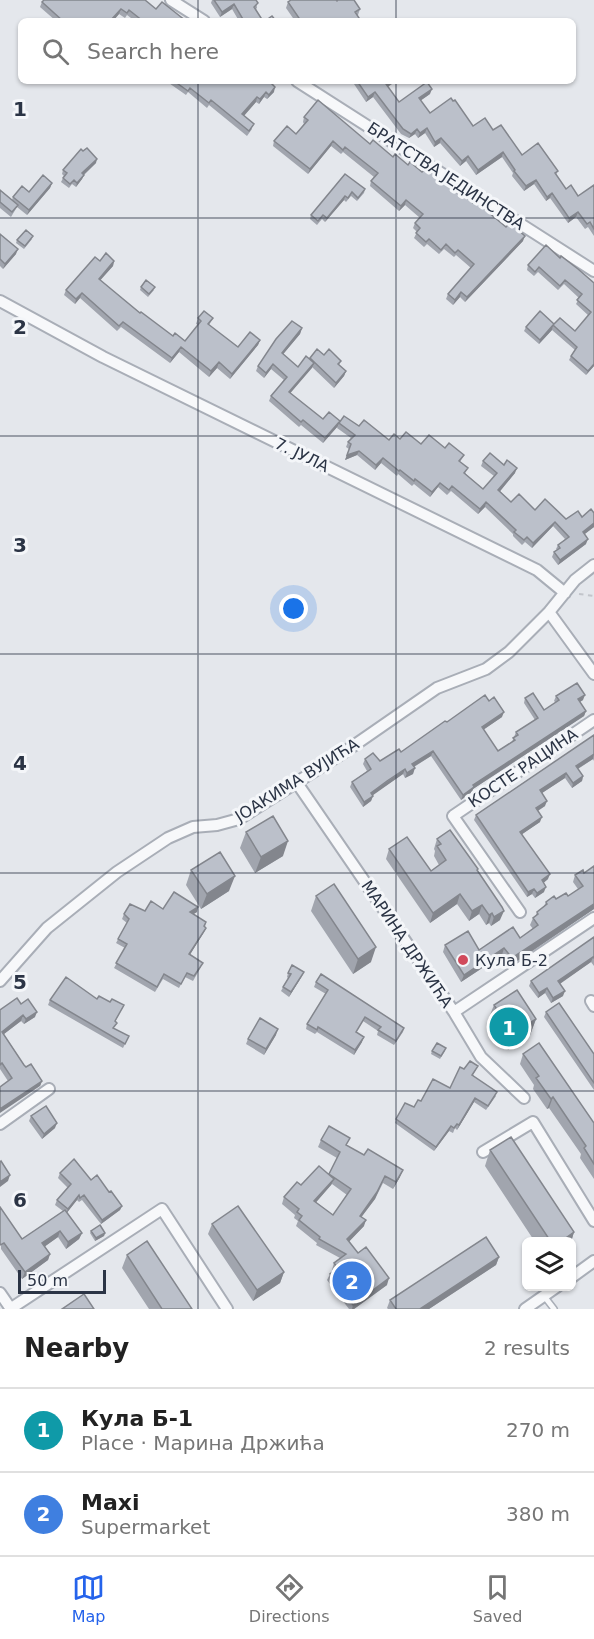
<!DOCTYPE html>
<meta charset="utf-8">
<style>
body{margin:0;font-family:"DejaVu Sans",sans-serif;background:#f6f6f6;color:#222}
.controls{position:absolute;right:18px;bottom:18px;display:grid;overflow:hidden;border-radius:9px;box-shadow:0 2px 4px #0004}
.controls button{width:54px;height:54px;display:grid;place-items:center;padding:0;border:0;border-bottom:2px solid #e0e0e0;background:#fff;color:#222;font:30px sans-serif}
.scale{position:absolute;left:18px;bottom:15px;width:88px;box-sizing:border-box;padding-left:6px;border:3px solid #2b3445;border-top:0;font-size:16px;line-height:21px;white-space:nowrap;color:#2b3445;-webkit-text-stroke:4px #f4f6f9;paint-order:stroke}
.you{position:absolute;left:294px;top:609px;width:21px;height:21px;margin:-15px;border:4px solid #fff;border-radius:50%;background:#1a73e8;box-shadow:0 0 0 9px #1a73e833}
.badge{display:grid;place-items:center;width:39px;height:39px;border-radius:50%;background:#2563eb;color:#fff;font-size:20px;font-weight:700}
.pin{position:absolute;translate:-50% -50%;border:3px solid #fff;box-shadow:0 2px 6px #0006}
.list{margin:0;padding:0;list-style:none}
h2{display:flex;justify-content:space-between;align-items:center;height:78px;margin:0;padding:0 24px;font-size:26px}
h2 small{font-size:20px;font-weight:400;color:#767676}
.list li{display:grid;grid-template-columns:39px 1fr auto;gap:18px;align-items:center;box-sizing:border-box;height:84px;padding:0 24px;border-top:2px solid #e0e0e0}
.list b{display:block;font-size:22px;white-space:nowrap}
.list p{margin:0;font-size:20px;white-space:nowrap;color:#767676}
.list em{font-size:20px;font-style:normal;color:#767676}
.icon{flex:none;width:33px;height:33px;fill:none;stroke:currentColor;stroke-width:2;stroke-linecap:round;stroke-linejoin:round}
.map{position:relative;flex:none;width:594px;height:1309px;overflow:hidden}
.search{position:absolute;background:#fff;box-shadow:0 2px 4px #0004;left:18px;right:18px;top:18px;height:66px;display:flex;align-items:center;gap:15px;box-sizing:border-box;padding:0 21px;border-radius:9px;color:#767676;font-size:22px}
.sheet{height:246px;background:#fff}
nav{display:flex;justify-content:space-around;align-items:center;box-sizing:border-box;height:84px;border-top:2px solid #e0e0e0;background:#fff;font-size:16px;color:#767676}
nav a{display:grid;justify-items:center;gap:3px}
nav .on{color:#2563eb}
.map>svg:first-child{display:block}
.lines{fill:none;stroke-linecap:round;stroke-linejoin:round}
.lane-casing{stroke:#a9aeb7;stroke-width:8}
.street-casing{stroke:#a9aeb7;stroke-width:14}
.path{stroke:#c2c5cb;stroke-width:2;stroke-dasharray:4.5 4.5;stroke-linecap:butt}
.lane{stroke:#f7f8fa;stroke-width:5}
.street{stroke:#f7f8fa;stroke-width:10}
.wall{fill:#a1a5ae;fill-rule:evenodd}
.shaded-wall{fill:#83868d}
.building{fill:#bbc0ca;stroke:#83868d;stroke-width:1.5}
.grid{fill:none;stroke:#2b3445;stroke-width:1.5;stroke-opacity:0.55}
.poi-dot{fill:#d1495b;stroke:#f4f6f9;stroke-width:2}
.labels{text-anchor:middle;dominant-baseline:central;stroke-width:6;stroke-linejoin:round;paint-order:stroke}
.street-label{font-size:16px;fill:#2b3445;stroke:#f4f6f9}
.poi-label{font-size:16px;fill:#2b3445;stroke:#f4f6f9;text-anchor:start}
.grid-label{font-size:20px;text-anchor:middle;font-weight:bold;fill:#2b3445;stroke:#f4f6f9;stroke-width:6;stroke-linejoin:round;paint-order:stroke}
</style>
<div class="map">
<svg width="594" height="1309" viewBox="0 0 594 1309">
<rect width="100%" height="100%" fill="#e4e7ec"/>
<g class="lines">
<defs>
<path id="lane" d="M544,1296l10,13"/>
<path id="street" d="M171,0l33,21
M297,81l297,190
M0,301l103,56 434,213 28,23
M549,612l45,62
M297,783l157,229 27,45 43,41
M520,912l-67,-96 141,-96
M0,981l47,-53 70,-56 51,-34 25,-11 24,-2 22,-6 107,-68 91,-63 49,-19 23,-17 40,-40 26,-32 19,-15
M591,1001l3,5
M454,1012l140,-94
M0,1124l49,-35
M483,1152l50,-30 61,99
M572,1277l22,-16
M0,1293l11,16
M10,1309l152,-100 65,100
M525,1309l33,-23"/>
</defs>
<use href="#lane" class="lane-casing"/>
<use href="#street" class="street-casing"/>
<path class="path" d="M579,594l15,2"/>
<use href="#lane" class="lane"/>
<use href="#street" class="street"/>
</g>
<path class="wall" d="M212,0h44l1,8 -1,1 7,12h-24l-7,-12 -12,8 -9,-14z
M337,1l23,8 -2,6 -63,6 -9,-13 2,-6z
M42,2l114,7 30,12h-51l-8,-6 -2,3 -6,-4 -6,7h-57l-16,-14z
M166,81h110l-3,4 1,7 -7,7 -3,-2 -5,7 -3,-2 -12,14 8,13 -5,7 -38,-31 -2,3 -19,-16 -2,3z
M352,81h44l-8,6 11,15 31,-8 -10,7 10,12 43,13 20,4 29,25 36,16 -2,4 10,14 12,7 16,-11v51l-6,-9 -3,2 -9,-12 -8,6 -18,-25 -4,3 -12,-17 -10,7 -12,-15 1,-3 -11,-16 -26,18 -10,-14 -6,5 -20,-23 -6,4 -9,-14 -7,5 -3,-4 -6,4 -8,-4 -28,-37 -7,5z
M304,117l66,27 52,28 51,31 33,24 13,-1 -1,4 5,11 -58,61 -5,-5 -7,8 -7,-6 2,-5 23,-26 -15,-13 -2,2 -10,-8 -5,5 -12,-10 -3,3 -10,-9 3,-6 -4,-4 2,-5 5,-5 -15,-13 -6,6 -29,-25 1,-5 3,-4 -31,-25 -2,2 -10,-8 -23,28 -35,-28 1,-5 22,-7 8,-10 -1,-2z
M96,163l-12,12 -2,4 -6,8 -4,-3 -3,4 -8,-6 3,-6 -2,-2 1,-4z
M345,174l20,15 -1,4 -7,8 -6,-5 -5,6 -2,-2 -19,22 -3,-3 -5,6 -7,-6 1,-4z
M52,183l-2,5 -23,27 -10,-8 -6,10 -11,-9v-18l12,10 1,-3z
M0,234l16,20 -13,15 -3,-3z
M32,239l-8,10 -8,-6 1,-3z
M560,258l34,25v83l-8,9 -17,-15 2,-4 4,-6 -23,-20 -13,14 -15,-13 2,-4 28,-3 21,7 14,-15 -13,-12 3,-6 -15,-14 -6,6 -20,-18 -4,4 -7,-6 1,-5z
M100,261h14l-1,5 -13,14 40,33 33,23 12,5 13,-16 -2,-1 2,-6h15l-4,7 29,22 22,-7 -2,5 -28,34 -13,-11 -8,9 -30,-25 -9,11 -49,-36 -4,4 -37,-33 -5,6 -11,-9 2,-5z
M141,287l13,3 -6,7 -8,-7z
M302,328l-2,6 -17,20 15,13 12,-7v-2l14,-3 17,6 -2,4 7,6 -2,5 -10,12 -22,-21 -22,26 33,26 17,2 -2,5 -15,17 -22,-18 -2,2 -30,-26 2,-5 13,-16 -13,-11 -7,9 -8,-7 2,-5z
M339,423l20,3 30,14 11,-1 21,5 24,4 19,7 -4,7 6,12 17,15 11,-13 -13,-10 2,-5 32,12 -15,18 11,11 55,17 16,-2 12,10 -10,7 2,10 -28,21 -6,-8 2,-5 3,-2 -1,-1 2,-4 7,-6 -12,-13 -21,22 -7,-6 -3,3 -9,-9v-2l-28,-27 -7,7 -27,-23 -4,4 -9,-8 -8,10 -16,-13 -2,2 -14,-12 -1,2 -16,-13 -6,7 -18,-15 -12,5 4,-11 -3,-2 2,-5 3,-4 -14,-10z
M556,696l27,4 -3,2 6,9 -2,5 -111,73 -1,3 -11,8 -30,-44 -17,11 -1,7 -8,4 -2,-4 -18,12 -13,9 1,1 -2,5 -8,6 -13,-20 2,-5 15,-11 -4,-7 2,-5 15,2 21,-9 46,-30 55,-5 -19,13 15,21 14,-9 4,-10 19,-12 -11,-17 1,-5 19,12 12,-7 -2,-2z
M594,735v26l-1,-2 -15,10 5,7 -1,5 -10,7 -7,-10 -23,15 3,13 -7,5 2,11 -18,12 26,45 -5,4 1,9 -9,6 -3,-4 -5,3 -53,-77 2,-5z
M246,832l37,24 -28,17 -15,-25z
M437,839l41,30v2l22,49 -9,6 -2,-3 -3,2 -7,-11 -10,7 -12,-17 -27,19 -44,-64 3,-10 42,22 8,-6 -5,-9 1,-5 -1,-2z
M191,870l38,21 -28,18 -15,-24z
M583,870l11,39 -84,57 -8,-11 -41,27 -18,-30 2,-7 34,5 41,-12 13,-9 -3,-4 3,-7 2,-1 2,-5 7,-6 2,-4 22,-6 10,-7 -5,-7 2,-7z
M316,896l55,66 -18,12 -42,-63z
M163,909l34,3 -4,2 13,8 -2,10 -14,22 11,13 -8,14 -8,-4 -6,11 -16,-9 -8,13 -41,-24 11,-20 -9,-5 11,-20 -5,-4 2,-5z
M594,937v29l-3,-4 -31,21 3,13 -12,7 -6,-10 -7,5 -9,-12 2,-5z
M288,973l14,3 -13,21 -8,-6 7,-13 -1,-1z
M316,982l88,46 -1,4 -9,13 -17,-10 1,-4 -15,-10 -7,11 6,10 -8,13 -37,-23 -2,2 -9,-5 1,-5 19,-30 -12,-7z
M97,999l27,6 -9,17 -1,6 13,12 -4,8 -75,-43 2,-5z
M21,1004l14,13 -11,7 -3,-3 -17,13 20,31 18,16 -2,5 -32,-5 -8,-12v-59z
M494,1005l42,14 -6,16 -22,15 -20,-30z
M546,1012l48,42v36l-50,-73z
M276,1035l-12,20 -18,-11 2,-5z
M432,1051h13l-5,8 -9,-5z
M523,1054l71,69v56l-14,-21 1,-4 -32,-46 -2,1 -14,-20 1,-4 -14,-21z
M464,1069l12,1 -3,5 23,21 -10,14 -12,-8 -17,28 -2,-2 -2,5 -4,-2 -15,20 -39,-28 1,-4 18,-12 36,-19z
M31,1116l24,12 -13,11 -13,-18z
M321,1140l26,6 53,31 -7,12 -10,-6 -8,16 -14,18 3,9 -15,15 9,12 29,32 -33,24h-5l-22,-29 3,-6 3,-3 -1,-1 2,-7 6,-5 -24,-13 1,-2 -21,-17 2,-5 -4,-3 1,-3 -13,-11 2,-7 17,-12 28,-10 8,-17 -19,-11zM332,1184l15,11 -14,20 -17,-13z
M490,1150l84,82 -3,10h-36l-50,-76z
M60,1173l31,7 18,12 13,14 -2,4 -19,14 -19,-24 -3,2 -2,-2 -10,12 15,21 -3,6 -13,10 -8,-12 -13,9 5,8 -2,6 -26,19 -21,-30 -1,-42 22,32 41,-28 -8,-6 2,-5 11,-12 -10,-10z
M212,1224l72,48 -4,11 -27,18 -45,-67z
M91,1231l14,2 -1,3 -9,5 -5,-8z
M127,1255l65,54h-43l-27,-41z
M499,1257l-3,8 -67,44h-41l-1,-1 3,-8z"/>
<path class="shaded-wall" d="M234,4l-2,5 -12,8 2,-5z
M121,9l-2,5 -6,7h-3z
M391,81h5l-12,8 2,-5z
M275,87l-1,5 -7,7 2,-4z
M432,89l-2,5 -13,9 2,-5z
M266,92l-2,5 -5,7 1,-5z
M375,92l-2,5 -7,5 2,-5z
M257,97l-1,5 -15,17 1,-5z
M427,128l-2,5 -7,5 2,-5z
M417,129l-2,5 -6,4 2,-4z
M441,138l-1,5 -6,4 1,-5z
M333,141l-2,5 -23,28 2,-5z
M503,152l-1,5 -26,18 2,-5z
M468,156l-2,5 -6,5 2,-5z
M97,159l-1,4 -16,15 2,-5z
M84,175l-2,4 -6,8 1,-4z
M536,180l-2,4 -10,7 2,-5z
M52,183l-2,5 -23,27 2,-5z
M552,193l-2,5 -4,3 1,-4z
M345,196l-1,4 -19,22 2,-4z
M406,200l-1,5 -6,6 2,-5z
M578,212l-2,5 -8,6 1,-5z
M525,236l-2,5 -58,61 2,-5z
M18,249l-2,5 -13,15 2,-5z
M114,261l-1,5 -16,18 2,-5z
M461,292l-1,5 -7,8 2,-5z
M82,293l-2,5 -5,6 1,-5z
M553,325l-1,5 -13,14 1,-4z
M302,328l-2,6 -20,24 2,-5z
M260,340l-2,5 -28,34 2,-5z
M181,347l-2,5 -9,11 2,-5z
M219,362l-2,6 -8,9 2,-6z
M314,363l-2,5 -25,29 2,-5z
M273,364l-2,5 -7,9 2,-5z
M594,364v2l-8,9 2,-4z
M346,371l-2,5 -10,12 2,-5z
M340,421l-2,5 -15,17 2,-5z
M359,451l-2,4 -12,5 2,-5z
M383,458l-2,5 -6,7 1,-5z
M517,468l-2,5 -18,22 1,-5z
M440,483l-2,4 -8,10 2,-5z
M486,502l-1,5 -7,7 2,-5z
M555,522l-2,4 -21,22 1,-5z
M594,522v5l-13,10 2,-5z
M588,539l-2,5 -28,21 2,-5z
M585,695l-2,5 -7,4 2,-5z
M586,711l-2,5 -111,73 -1,3 -11,8 2,-5 10,-10z
M504,712l-2,5 -22,15 2,-5z
M433,751l-2,5 -21,13 2,-5z
M594,754l-1,5 -19,12 2,-5z
M415,768l-2,6 -8,4 2,-5z
M405,769l-2,5 -34,24 2,-5z
M566,773l-1,5 -26,17 1,-5z
M583,776l-1,5 -10,7 1,-5z
M373,796l-2,5 -8,6 1,-5z
M547,801l-2,5 -11,7 2,-5z
M542,817l-2,5 -22,15 2,-5z
M288,841l-5,15 -28,17 6,-16z
M550,874l-2,5 -8,7 2,-6z
M235,876l-6,15 -28,18 6,-15z
M546,887l-2,5 -9,6 2,-5z
M534,889l-2,5 -5,3 1,-5z
M460,894l-3,10 -27,19 3,-10z
M594,904v5l-84,57 2,-8z
M482,905l-3,9 -10,7 3,-10z
M198,907l-1,5 -8,5 1,-5z
M504,911l-4,9 -9,6 3,-9z
M492,913l-3,10 -3,2 3,-10z
M206,928l-2,4 -16,26 1,-4z
M376,947l-5,15 -18,12 5,-15z
M504,948l-2,7 -41,27 3,-7z
M593,957l-2,5 -34,24 1,-5z
M304,972l-2,4 -13,21 2,-5z
M547,988l-2,5 -7,5 1,-5z
M565,991l-2,5 -12,7 2,-5z
M37,1012l-2,5 -11,7 2,-5z
M23,1015l-2,6 -21,16 2,-5z
M536,1019l-6,16 -22,15 5,-16z
M278,1029l-2,6 -12,20 2,-6z
M364,1037l-2,5 -8,13 1,-5z
M42,1081l-2,5 -40,27v-4z
M553,1097l-4,11 -2,1 4,-10z
M475,1098l-1,4 -17,28 2,-5z
M57,1123l-2,5 -13,11 2,-5z
M451,1126l-2,5 -15,20 2,-4z
M403,1170l-3,7 -7,12 3,-7z
M10,1175l-2,6 -8,6v-5z
M385,1176l-10,23 -18,24 3,-7z
M334,1179l-3,6 -19,22 2,-6z
M79,1195l-2,5 -11,14 2,-5z
M122,1206l-2,4 -19,14 1,-4z
M366,1220l-2,6 -19,20 2,-7z
M60,1231l-2,6 -18,13 2,-7z
M574,1232l-3,10h-11z
M82,1233l-3,6 -13,10 2,-7z
M105,1233l-1,3 -9,5 1,-3z
M50,1254l-2,6 -26,19 3,-7z
M499,1257l-3,8 -67,44h-9z
M284,1272l-4,11 -27,18 4,-11z
M389,1278l-2,7 -33,24h-2l1,-4z"/>
<path class="building" d="M44,0h101l11,9 6,-7 24,19h-43l-14,-11 -2,3 -6,-4 -11,12h-47l-21,-19z
M214,0h42l2,3 -4,4 9,14h-19l-10,-17 -12,8z
M291,0h45l1,1 1,-1h16l6,9 -5,3 6,9h-66l4,-3 -11,-16z
M272,16l4,5h-11z
M174,81h101l-3,3 3,3 -6,8 -3,-3 -6,7 -3,-2 -15,17 12,10 -5,7 -38,-31 -2,3 -19,-15 -2,3z
M357,81h34l-5,3 13,18 28,-20 5,7 -13,9 11,15 21,-15 2,3 2,-1 18,26 12,-8 8,12 8,-5 21,30 16,-12 20,28 -3,2 11,16 5,-4 7,11 16,-11v44l-4,-7 -3,2 -9,-12 -9,6 -17,-25 -5,4 -11,-17 -10,6 -12,-15 1,-1 -12,-18 -25,18 -10,-14 -6,5 -21,-23 -6,4 -8,-14 -7,5 -3,-4 -6,5 -8,-5 -28,-37 -7,5z
M318,100l52,44 3,-4 20,17 2,-3 13,11 2,-3 12,10 4,-4 34,27 1,-2 12,10 2,-2 31,26 5,-6 8,5 -2,3 8,7 -58,61 -6,-5 -6,8 -7,-6 26,-30 -16,-14 -3,3 -9,-9 -5,6 -12,-11 -3,3 -10,-9 4,-5 -5,-5 8,-9 -17,-14 -5,6 -30,-25 7,-8 -33,-26 -2,3 -10,-9 -23,28 -36,-28 13,-15 9,8 12,-14 -4,-3z
M87,148l10,11 -15,14 2,2 -7,8 -3,-3 -4,4 -7,-6 4,-5 -4,-3 18,-21 2,2z
M345,174l20,15 -7,9 -6,-6 -4,6 -3,-2 -18,22 -4,-3 -5,6 -7,-6z
M43,175l9,8 -23,27 -16,-13 9,-11 7,6z
M0,190l18,15 -6,7 -12,-10z
M26,230l7,6 -8,10 -8,-6z
M0,234l18,15 -13,15 -5,-5z
M546,245l14,13 1,-2 17,13 16,14v81l-6,7 -17,-15 6,-9 -24,-22 -13,15 -14,-13 14,-16 14,13 6,-6 15,13 16,-19 -14,-12 5,-6 -17,-14 -5,6 -21,-19 -4,5 -7,-7z
M106,253l8,8 -15,18 41,34 1,-1 32,24 2,-3 10,8 16,-20 -3,-3 6,-7 9,7 -5,6 30,23 12,-15 10,8 -28,34 -13,-12 -8,9 -30,-24 -9,11 -49,-36 -4,4 -37,-33 -6,6 -10,-9 29,-33 5,4z
M146,280l9,7 -6,7 -8,-7z
M292,321l10,7 -20,25 16,14 8,-11 8,7 -25,29 34,27 6,-7 11,9 -15,17 -22,-18 -2,2 -30,-26 16,-19 -14,-13 -7,9 -8,-7 18,-27z
M317,349l7,6 5,-6 12,12 -3,3 8,7 -10,12 -26,-25z
M344,416l15,10 5,-6 25,20 5,-6 6,5 6,-7 15,12 8,-9 16,13 4,-5 15,12 -5,6 9,7 -4,5 19,16 14,-16 -14,-12 7,-8 14,12 3,-5 10,8 -19,22 13,12 8,-8 16,16 10,-11 21,20 12,-8 4,6 9,-8 3,4v10l-11,9 5,7 -28,21 -6,-8 6,-4 -2,-3 11,-8 -14,-15 -22,21 -6,-6 -3,3 -10,-8 2,-2 -30,-28 -6,7 -28,-23 -3,4 -9,-7 -8,9 -17,-13 -1,2 -14,-11 -1,1 -16,-13 -7,7 -17,-14 -12,4 4,-11 -3,-2 7,-7 -16,-12z
M577,683l8,12 -7,4 8,12 -113,74 1,2 -11,8 -30,-44 -21,13 3,4 -8,5 -2,-4 -18,12 -16,12 2,3 -9,6 -12,-20 19,-13 -6,-10 8,-6 7,8 19,-12 2,3 44,-31 2,1 38,-27 4,6 5,-4 10,15 -22,15 16,24 17,-11 -2,-2 5,-3 -2,-3 22,-14 -13,-20 8,-5 11,17 15,-10 -3,-4z
M594,735v19l-18,12 7,10 -10,7 -7,-10 -26,17 7,11 -11,7 6,9 -22,15 30,42 -8,6 4,7 -9,6 -3,-4 -6,3 -52,-77z
M273,816l15,25 -27,16 -15,-25z
M450,830l28,39 -1,1 25,37 2,4 -10,6 -2,-4 -3,2 -7,-10 -10,6 -12,-17 -27,19 -44,-64 18,-12 24,34 15,-11 -9,-14 4,-2 -4,-5z
M220,852l15,24 -28,18 -16,-24z
M594,866v38l-82,54 -8,-10 -40,27 -19,-30 23,-14 11,19 34,-23 7,11 18,-13 -5,-7 5,-4 -1,-2 10,-8 -1,-2 8,-6 2,3 10,-6 2,3 15,-10 -8,-11 8,-5 1,3z
M334,884l42,63 -18,12 -42,-63z
M174,892l24,15 -8,5 16,10 -2,4 2,2 -17,26 14,9 -9,13 -7,-3 -6,11 -17,-10 -7,13 -41,-24 11,-19 -9,-5 11,-20 -5,-5 6,-10 15,7 6,-10 12,8z
M594,937v21l-1,-1 -35,24 7,10 -12,7 -6,-10 -8,5 -8,-12z
M292,965l12,7 -13,20 -8,-5 8,-13 -3,-1z
M321,974l83,54 -8,13 -18,-11 3,-3 -16,-10 -9,15 8,5 -9,13 -37,-23 -1,3 -10,-6 21,-34 -12,-8z
M66,977l31,22 2,-3 11,6 2,-3 12,6 -9,16 2,2 -4,5 16,8 -4,8 -75,-44z
M517,990l19,29 -23,15 -19,-29z
M17,998l4,6 7,-5 9,13 -11,7 -3,-4 -21,17 22,33 2,2 5,-3 11,17 -42,28v-22l12,-9 -10,-15 -2,2v-55z
M559,1003l35,51v29l-48,-71z
M260,1018l18,11 -12,20 -18,-10z
M437,1043l9,5 -5,8 -9,-5z
M539,1043l55,80v41l-10,-16 2,-2 -33,-49 -2,2 -15,-21 3,-2 -16,-22z
M470,1061l8,5 -6,9 25,17 -9,14 -13,-8 -16,27 -2,-1 -3,4 -3,-2 -15,21 -40,-28 9,-16 9,4 4,-7 3,1 12,-22 17,9 10,-21 4,2z
M46,1106l11,17 -13,11 -13,-18z
M329,1126l21,12 -4,7 18,10 4,-6 35,21 -7,12 -11,-6 -8,16 -17,24 6,4 -19,19 11,14 8,-6 23,31 -36,27 -23,-31 8,-6 -4,-5 12,-9 -27,-15 1,-2 -21,-17 3,-4 -5,-4 2,-3 -15,-12 13,-15 4,3 18,-19 15,13 -20,22 19,14 18,-26 -22,-15 11,-22 -19,-12z
M511,1137l63,95 -14,10h-9l-61,-92z
M74,1159l17,21 6,-5 12,17 2,-1 11,15 -20,14 -18,-25 -4,3 -1,-3 -11,14 -11,-9 14,-16 -11,-11z
M1,1161l9,14 -10,7v-20z
M238,1206l46,66 -27,18 -45,-66z
M0,1207l22,32 43,-29 17,23 -14,9 -8,-11 -18,12 8,11 -25,18 -21,-29 -4,2z
M100,1225l5,8 -9,5 -5,-7z
M486,1237l13,20 -79,52h-24l-6,-9z
M147,1241l45,68h-30l-35,-54z
M84,1294l10,15h-32z"/>
<path class="grid" d="M198,0v21M396,0v21M198,81v1228M396,81v1228M0,218h594M0,436h594M0,654h594M0,873h594M0,1091h594"/>
<circle class="poi-dot" cx="463" cy="960" r="6"/>
<g class="labels">
<g class="street-label">
<text transform="translate(446 176) rotate(33)">БРАТСТВА ЈЕДИНСТВА</text>
<text transform="translate(302 455) rotate(26)">7. ЈУЛА</text>
<text transform="translate(523 768) rotate(-34)">КОСТЕ РАЦИНА</text>
<text transform="translate(297 780) rotate(-32)">ЈОАКИМА ВУЈИЋА</text>
<text transform="translate(407 944) rotate(56)">МАРИНА ДРЖИЋА</text>
</g>
<g class="poi-label">
<text x="475" y="960">Кула Б-2</text>
</g>
</g>
<g class="grid-label">
<text x="20" y="116">1</text>
<text x="20" y="334">2</text>
<text x="20" y="552">3</text>
<text x="20" y="770">4</text>
<text x="20" y="989">5</text>
<text x="20" y="1207">6</text>
</g>
</svg>
<div class="controls">
<button><svg class="icon" aria-label="layers" viewBox="0 0 24 24"><path d="M12 4l9 5-9 5-9-5zM3 14l9 5 9-5"/></svg></button>
</div>
<div class="scale">50 m</div>
<div class="you"></div>
<div class="pin badge" style="left:509px;top:1027px;background:#0f9aa8">1</div>
<div class="pin badge" style="left:352px;top:1281px;background:#3f7fe0">2</div>
<div class="search"><svg class="icon" aria-label="search" viewBox="0 0 24 24"><circle cx="10" cy="10" r="6"/><path d="M15 15l6 6"/></svg>Search here</div>
</div>
<section class="sheet">
<h2>Nearby<small>2 results</small></h2>
<ul class="list">
<li><span class="badge" style="background:#0f9aa8">1</span><div><b>Кула Б-1</b><p>Place · Марина Држића</p></div><em>270 m</em></li>
<li><span class="badge" style="background:#3f7fe0">2</span><div><b>Maxi</b><p>Supermarket</p></div><em>380 m</em></li>
</ul>
</section>
<nav>
<a class="on"><svg class="icon" aria-label="map" viewBox="0 0 24 24"><path d="M3 6l6-2 6 2 6-2v14l-6 2-6-2-6 2zM9 4v14M15 6v14"/></svg>Map</a>
<a><svg class="icon" aria-label="directions" viewBox="0 0 24 24"><path d="M12 3l9 9-9 9-9-9zM9 14v-3h6M13 9l2 2-2 2"/></svg>Directions</a>
<a><svg class="icon" aria-label="saved" viewBox="0 0 24 24"><path d="M7 4h10v16l-5-4-5 4z"/></svg>Saved</a>
</nav>
